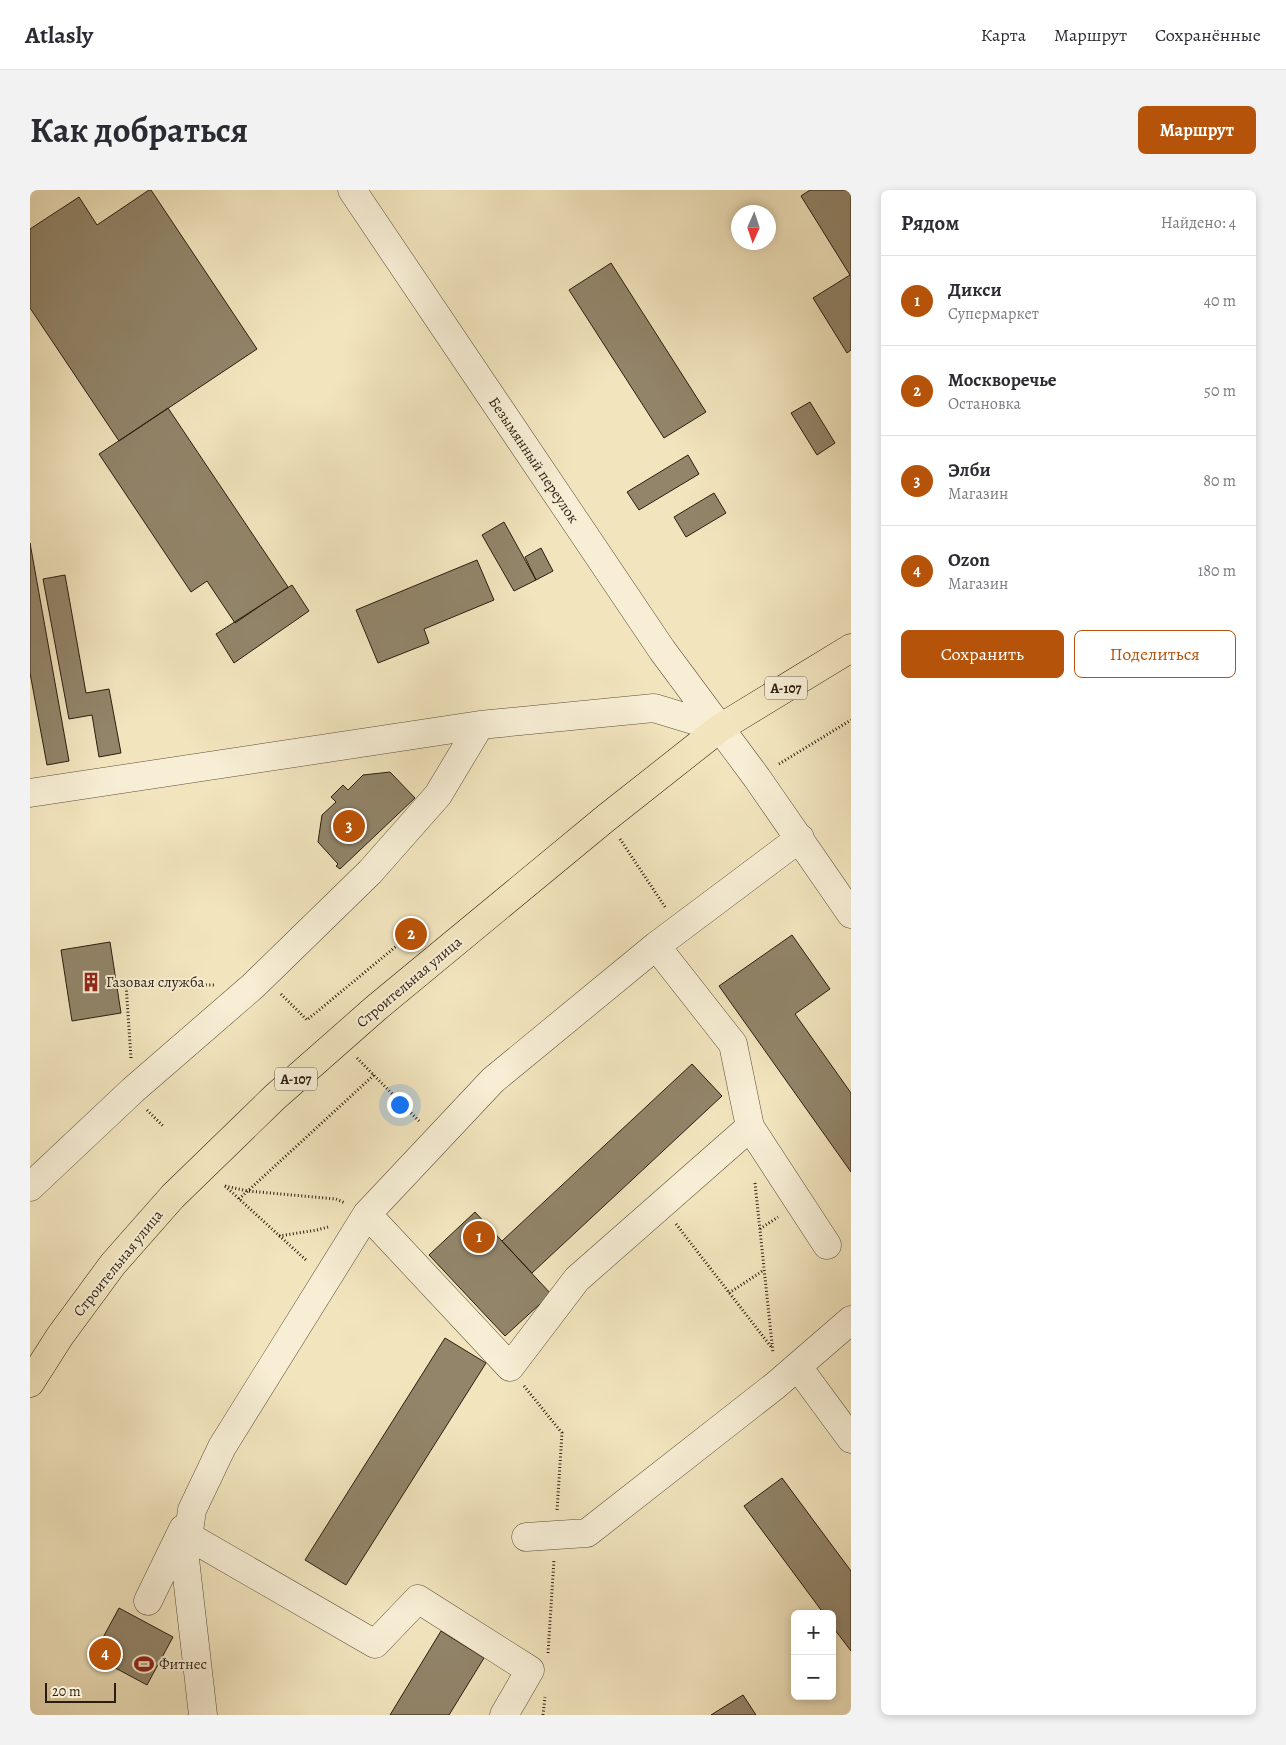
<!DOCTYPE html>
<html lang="ru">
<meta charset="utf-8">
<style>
body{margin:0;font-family:Alegreya,serif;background:#f2f2f3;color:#2b2b33}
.controls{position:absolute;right:15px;bottom:15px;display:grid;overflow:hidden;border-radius:8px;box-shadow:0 2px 8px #0003}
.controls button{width:45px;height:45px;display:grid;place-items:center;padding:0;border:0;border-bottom:1px solid #e1e1e2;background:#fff;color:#2b2b33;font:25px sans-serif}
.compass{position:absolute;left:701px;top:15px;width:45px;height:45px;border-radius:50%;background:#fff;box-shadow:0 2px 8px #0003;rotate:183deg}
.scale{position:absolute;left:15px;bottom:12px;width:71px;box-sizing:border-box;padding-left:5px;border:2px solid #2a1d0e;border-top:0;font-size:14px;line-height:18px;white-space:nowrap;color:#2a1d0e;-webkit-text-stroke:4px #f7eed5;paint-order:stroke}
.you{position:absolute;left:369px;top:914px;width:18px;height:18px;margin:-12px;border:4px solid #fff;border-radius:50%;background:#1a73e8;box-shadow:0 0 0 8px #1a73e833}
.badge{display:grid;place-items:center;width:32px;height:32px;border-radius:50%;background:#b45309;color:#fff;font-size:16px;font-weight:700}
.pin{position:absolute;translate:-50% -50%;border:2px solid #fff;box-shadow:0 1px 5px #0006}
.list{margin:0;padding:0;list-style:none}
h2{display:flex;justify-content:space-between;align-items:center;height:65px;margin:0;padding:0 20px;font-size:21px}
h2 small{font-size:16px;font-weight:400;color:#7c7c81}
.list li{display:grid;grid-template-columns:32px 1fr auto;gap:15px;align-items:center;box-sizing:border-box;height:90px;padding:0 20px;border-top:1px solid #e1e1e2}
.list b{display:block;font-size:19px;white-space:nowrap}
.list p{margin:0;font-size:16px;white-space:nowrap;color:#7c7c81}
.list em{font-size:16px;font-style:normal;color:#7c7c81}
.actions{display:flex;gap:10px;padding:15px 20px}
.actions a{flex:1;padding:11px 0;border:1px solid #b45309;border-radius:8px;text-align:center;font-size:18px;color:#b45309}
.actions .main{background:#b45309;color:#fff}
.map{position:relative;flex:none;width:821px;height:1525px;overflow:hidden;border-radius:8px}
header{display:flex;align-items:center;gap:30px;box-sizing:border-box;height:70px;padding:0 25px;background:#fff;border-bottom:1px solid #e1e1e2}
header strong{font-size:24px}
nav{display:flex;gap:28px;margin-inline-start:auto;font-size:18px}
.intro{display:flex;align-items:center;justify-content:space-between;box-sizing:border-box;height:120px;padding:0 30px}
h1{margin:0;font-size:35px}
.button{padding:12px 22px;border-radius:8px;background:#b45309;color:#fff;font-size:18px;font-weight:700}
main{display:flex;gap:30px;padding:0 30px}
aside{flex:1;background:#fff;border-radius:8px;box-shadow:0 2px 8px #0003}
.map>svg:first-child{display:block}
.building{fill:#92856a;stroke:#2a1d0e}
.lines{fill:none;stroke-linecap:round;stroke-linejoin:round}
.minor-casing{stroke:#5c4f3a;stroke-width:29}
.highway-casing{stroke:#2a1d0e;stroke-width:29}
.path{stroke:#2a1d0e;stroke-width:3;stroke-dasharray:1 2.5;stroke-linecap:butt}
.minor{stroke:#f7eed5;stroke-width:28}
.highway{stroke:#f2e5be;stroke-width:28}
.labels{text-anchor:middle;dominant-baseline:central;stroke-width:4;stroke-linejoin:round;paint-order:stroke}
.shield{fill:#f7eed5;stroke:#685c4a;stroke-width:1}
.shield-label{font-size:14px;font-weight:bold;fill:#2a1d0e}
.street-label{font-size:15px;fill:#2a1d0e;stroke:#f7eed5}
.poi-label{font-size:15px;fill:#2a1d0e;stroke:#f7eed5;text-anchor:start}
</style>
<header>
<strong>Atlasly</strong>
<nav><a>Карта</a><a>Маршрут</a><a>Сохранённые</a></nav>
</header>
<div class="intro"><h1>Как добраться</h1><a class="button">Маршрут</a></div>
<main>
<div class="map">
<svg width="821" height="1525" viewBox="0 0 821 1525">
<rect width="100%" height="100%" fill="#f2e5be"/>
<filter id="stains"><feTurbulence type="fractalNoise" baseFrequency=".004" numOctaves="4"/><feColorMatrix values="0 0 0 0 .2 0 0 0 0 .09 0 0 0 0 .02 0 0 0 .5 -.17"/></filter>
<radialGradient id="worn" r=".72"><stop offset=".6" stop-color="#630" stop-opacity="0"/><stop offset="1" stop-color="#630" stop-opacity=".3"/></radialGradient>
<path class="building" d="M119,0h2l106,159 -138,92 -89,-133v-79l49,-32 18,28z
M780,0h41v160l-4,3 -34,-55 37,-23 -49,-79z
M581,73l95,149 -42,26 -95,-148z
M780,212l25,41 -18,12 -26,-42z
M138,218l120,179 -53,36 -28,-42 -16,11 -92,-138z
M658,265l11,19 -60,36 -12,-18z
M684,303l12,20 -40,24 -12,-20z
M474,332l32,58 -22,11 -32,-56z
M0,353l39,218 -22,4 -17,-92z
M511,358l12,23 -17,9 -11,-23z
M447,370l17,40 -70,29 5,14 -51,20 -22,-53z
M35,385l21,118 23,-4 12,64 -22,4 -7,-42 -23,4 -26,-140z
M262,395l17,26 -75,52 -18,-29z
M360,582l25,26 -75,71 -4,-3 2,-2 -20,-22 4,-27 14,-13 -5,-5 12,-12 5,5 15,-15z
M762,745l38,54 -35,25 56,79v79l-132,-186z
M80,752l11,71 -49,8 -11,-71z
M662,874l30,32 -190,177 -30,-32z
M445,1022l76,82 -46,42 -76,-81z
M415,1148l41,25 -140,222 -41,-25z
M752,1288l69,93v80l-19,-25v-12h-8l-80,-108z
M89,1418l54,29 -26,48 -54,-29z
M411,1441l43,27 -35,57h-59z
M713,1505l13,20h-45z"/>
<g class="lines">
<defs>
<path id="minor" d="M322,0l310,460 95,128 94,136
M0,603l450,-68 174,-17 66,20
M626,756l77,98 17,83 77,118
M0,997l103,-97 120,-104 117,-114 68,-77 42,-70
M337,1024l143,153 67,-88 173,-152
M768,1177l53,72
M158,1346l187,108 43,-45 112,71 -26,45
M496,1347l61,-4 189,-148 75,-65
M118,1411l35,-72
M173,1525l-18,-156 7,-49 30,-63 145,-233 126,-134 163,-134 144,-108"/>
<path id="highway" d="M0,1193l30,-47 53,-72 60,-68 102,-99 101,-89 230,-190 114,-90 131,-80"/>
</defs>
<use href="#minor" class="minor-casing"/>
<use href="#highway" class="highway-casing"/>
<path class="path" d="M749,574l72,-44
M590,649l45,68
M251,804l26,26 104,-86
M101,868l-5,-74 89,1
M327,868l62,63
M117,920l17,17
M725,993l18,170
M195,996l23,5 88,8 9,4
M195,996l82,75
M209,1009l135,-124
M646,1034l96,124
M730,1039l18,-12
M249,1046l38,-6 11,-3
M699,1103l35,-23
M494,1196l38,47 -5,78
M518,1463l6,-93
M513,1525l2,-18"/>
<use href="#minor" class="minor"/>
<use href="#highway" class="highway"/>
</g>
<defs>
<symbol id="building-bare" viewBox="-9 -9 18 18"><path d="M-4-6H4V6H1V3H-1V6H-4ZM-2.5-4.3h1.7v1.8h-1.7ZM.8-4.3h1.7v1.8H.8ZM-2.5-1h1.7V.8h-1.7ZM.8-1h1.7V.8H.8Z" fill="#8f2418" stroke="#f7eed5" stroke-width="2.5" paint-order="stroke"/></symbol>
<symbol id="stadium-bare" viewBox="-9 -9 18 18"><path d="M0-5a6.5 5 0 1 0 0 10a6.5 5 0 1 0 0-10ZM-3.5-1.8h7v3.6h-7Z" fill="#8f2418" stroke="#f7eed5" stroke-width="2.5" paint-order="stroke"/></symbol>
</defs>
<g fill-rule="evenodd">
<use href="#building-bare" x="47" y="778" width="28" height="28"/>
<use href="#stadium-bare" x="100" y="1460" width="28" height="28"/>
</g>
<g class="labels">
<g class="shield">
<rect x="735" y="486.5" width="42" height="23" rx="4"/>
<rect x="245" y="877.5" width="42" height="23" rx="4"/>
</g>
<g class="shield-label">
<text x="756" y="498">А-107</text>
<text x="266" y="889">А-107</text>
</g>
<g class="street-label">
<text transform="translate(504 270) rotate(56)">Безымянный переулок</text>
<text transform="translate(379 792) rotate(-40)">Строительная улица</text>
<text transform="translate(88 1073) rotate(-51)">Строительная улица</text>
</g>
<g class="poi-label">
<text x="76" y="792">Газовая служба</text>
<text x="129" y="1474">Фитнес</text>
</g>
</g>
<rect width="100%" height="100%" filter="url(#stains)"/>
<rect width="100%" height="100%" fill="url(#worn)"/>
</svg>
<div class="controls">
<button>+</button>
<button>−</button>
</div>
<svg class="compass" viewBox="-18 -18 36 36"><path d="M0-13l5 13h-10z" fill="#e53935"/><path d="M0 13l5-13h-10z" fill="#7c7c81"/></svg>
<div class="scale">20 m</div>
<div class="you"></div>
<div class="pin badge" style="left:449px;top:1047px">1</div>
<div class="pin badge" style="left:381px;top:744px">2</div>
<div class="pin badge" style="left:319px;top:636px">3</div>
<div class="pin badge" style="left:75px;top:1464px">4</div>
</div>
<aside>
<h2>Рядом<small>Найдено: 4</small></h2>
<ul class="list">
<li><span class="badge">1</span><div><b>Дикси</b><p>Супермаркет</p></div><em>40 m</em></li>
<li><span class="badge">2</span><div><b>Москворечье</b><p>Остановка</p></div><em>50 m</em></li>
<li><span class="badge">3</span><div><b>Элби</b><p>Магазин</p></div><em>80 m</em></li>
<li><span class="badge">4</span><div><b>Ozon</b><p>Магазин</p></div><em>180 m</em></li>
</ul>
<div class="actions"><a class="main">Сохранить</a><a>Поделиться</a></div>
</aside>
</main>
